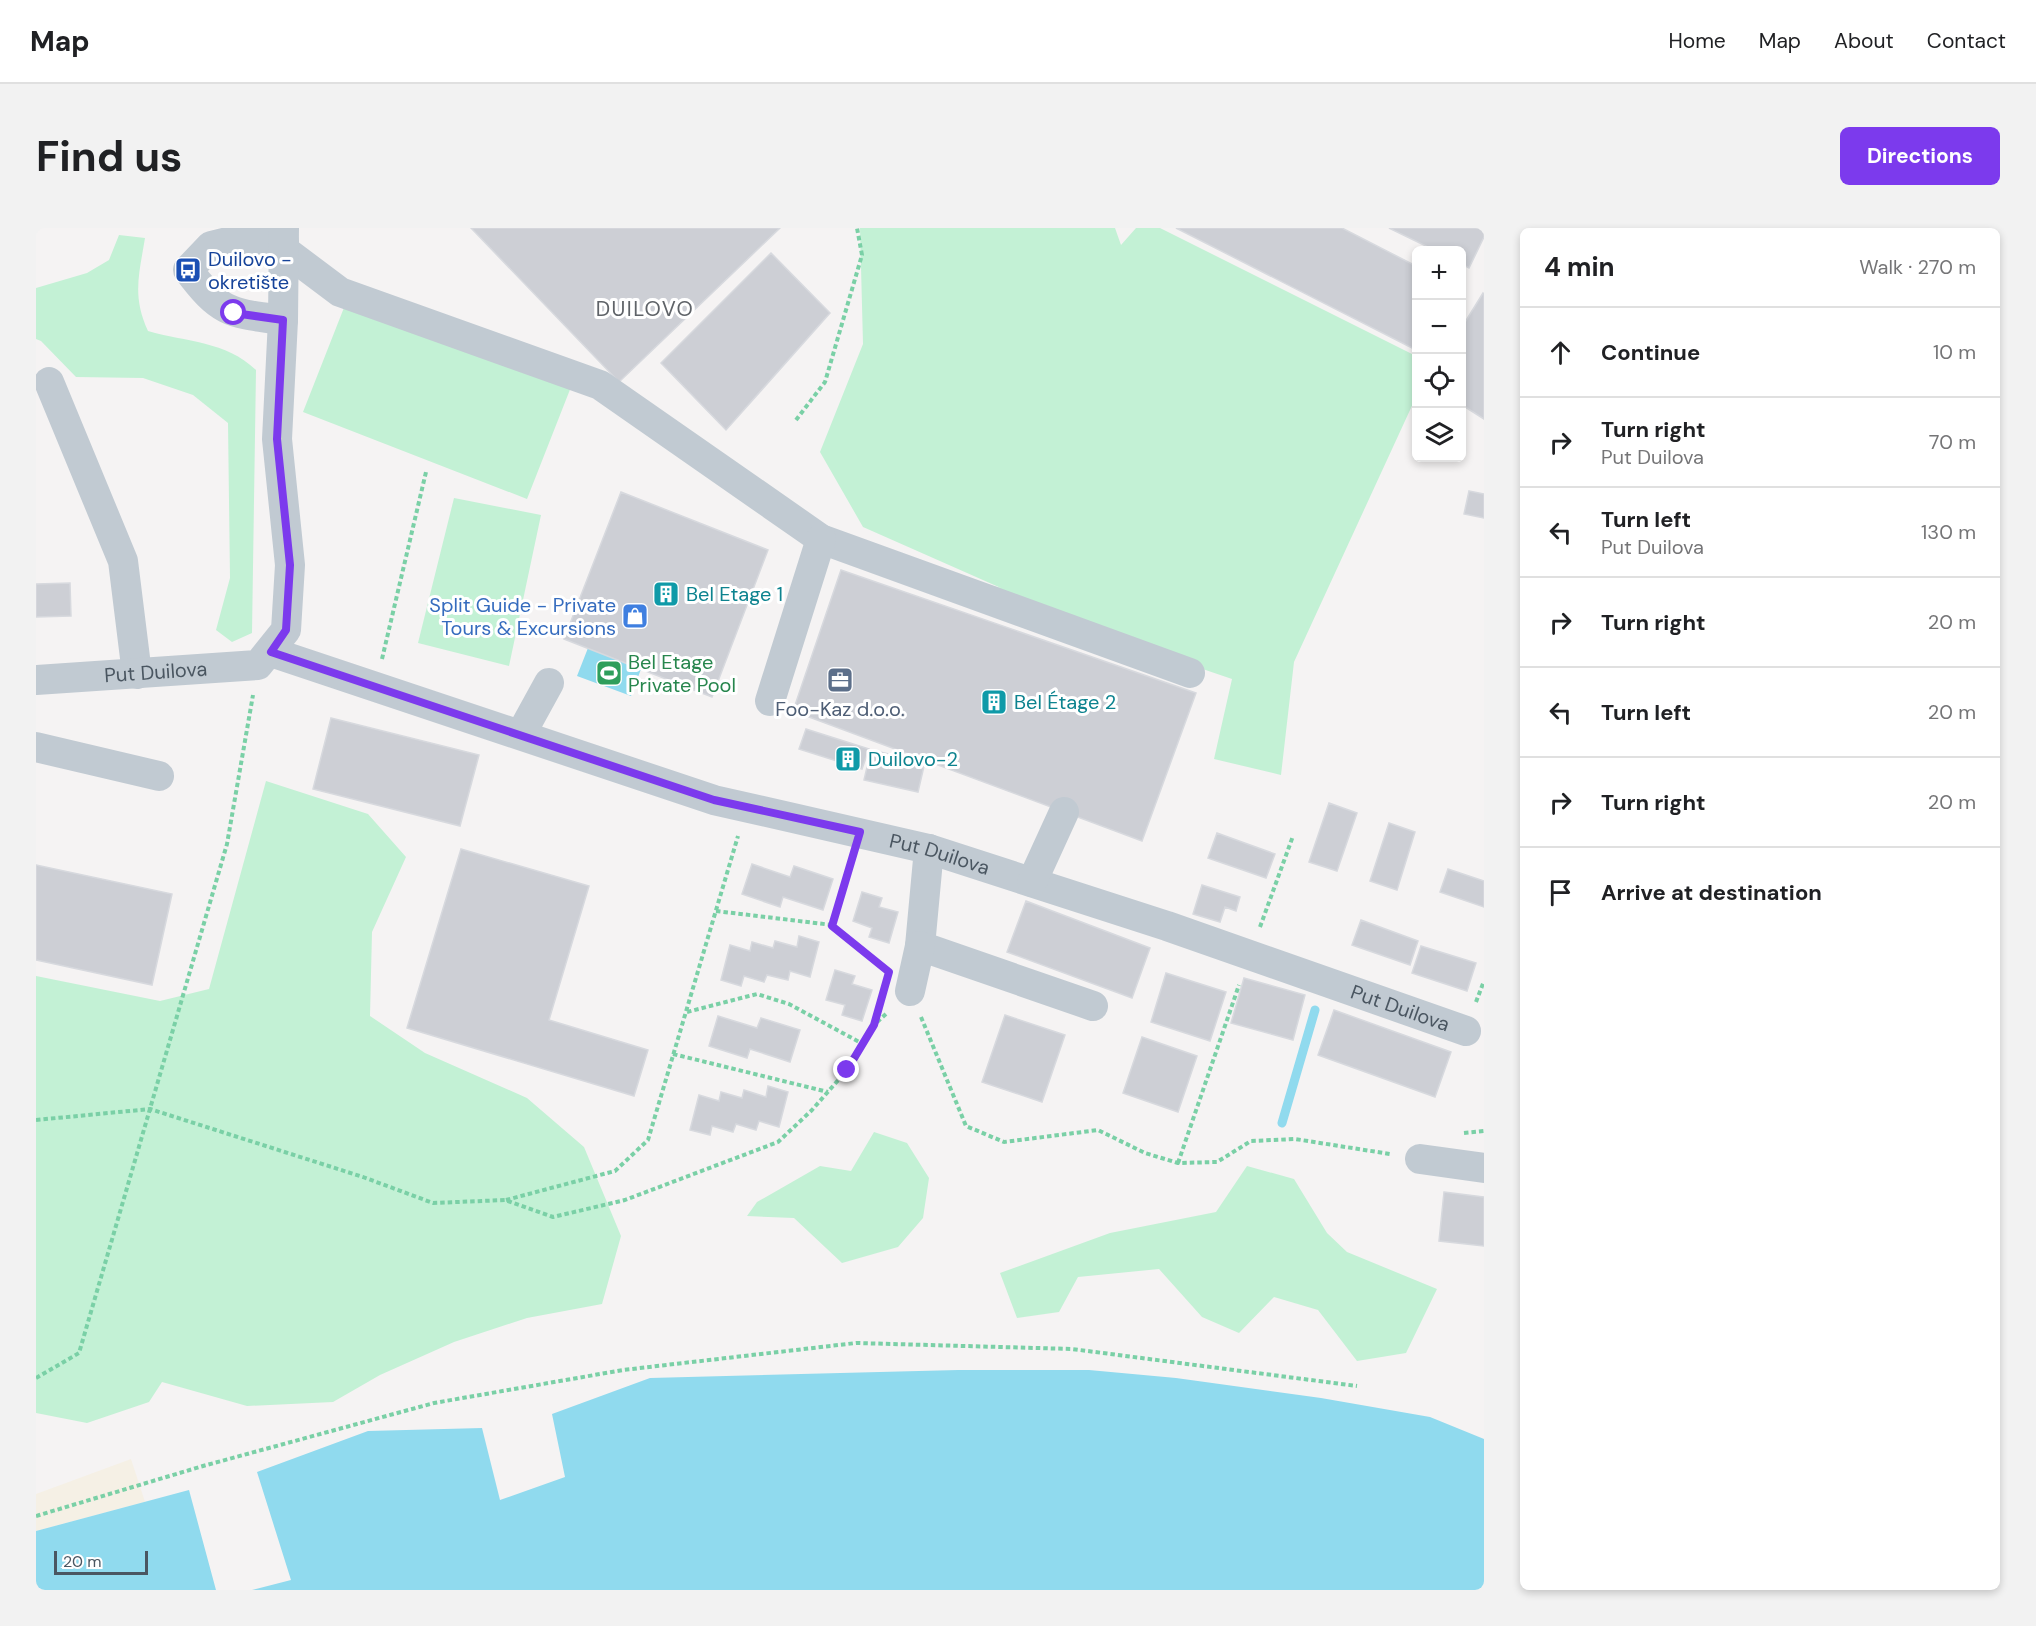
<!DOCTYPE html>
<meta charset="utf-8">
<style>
body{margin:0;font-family:"DM Sans",sans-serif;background:#f2f2f2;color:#202124}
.controls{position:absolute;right:18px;top:18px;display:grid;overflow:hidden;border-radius:9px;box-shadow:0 3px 9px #0003}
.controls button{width:54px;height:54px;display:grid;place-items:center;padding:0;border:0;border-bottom:2px solid #e0e0e0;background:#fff;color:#202124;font:30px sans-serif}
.scale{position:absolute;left:18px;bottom:15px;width:94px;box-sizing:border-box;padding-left:6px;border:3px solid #4a5661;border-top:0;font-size:16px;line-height:21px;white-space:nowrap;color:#4a5661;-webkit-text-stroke:4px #fff;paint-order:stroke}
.stop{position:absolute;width:18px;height:18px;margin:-14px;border:4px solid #7c3aed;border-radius:50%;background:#fff}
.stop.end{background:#7c3aed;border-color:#fff;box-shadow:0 2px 6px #0008}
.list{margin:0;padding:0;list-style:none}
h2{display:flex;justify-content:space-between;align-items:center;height:78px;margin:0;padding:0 24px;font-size:26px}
h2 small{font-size:20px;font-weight:400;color:#757577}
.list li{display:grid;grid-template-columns:39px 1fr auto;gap:18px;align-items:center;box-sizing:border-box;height:90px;padding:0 24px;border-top:2px solid #e0e0e0}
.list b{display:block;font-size:22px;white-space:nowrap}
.list p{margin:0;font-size:20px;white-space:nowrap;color:#757577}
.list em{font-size:20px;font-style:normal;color:#757577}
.icon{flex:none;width:33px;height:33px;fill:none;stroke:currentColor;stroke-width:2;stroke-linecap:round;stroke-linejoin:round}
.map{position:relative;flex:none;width:1448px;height:1362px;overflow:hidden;border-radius:9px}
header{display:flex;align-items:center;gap:36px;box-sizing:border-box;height:84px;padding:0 30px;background:#fff;border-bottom:2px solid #e0e0e0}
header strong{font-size:28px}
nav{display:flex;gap:33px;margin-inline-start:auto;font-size:21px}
.intro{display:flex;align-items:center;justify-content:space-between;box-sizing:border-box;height:144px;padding:0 36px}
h1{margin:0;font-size:42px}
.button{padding:15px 27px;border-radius:9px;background:#7c3aed;color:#fff;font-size:21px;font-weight:700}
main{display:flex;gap:36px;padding:0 36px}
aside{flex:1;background:#fff;border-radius:9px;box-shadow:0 3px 9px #0003}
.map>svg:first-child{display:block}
.green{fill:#c3f1d5}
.sand{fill:#f5f0e5}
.water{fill:#90daee}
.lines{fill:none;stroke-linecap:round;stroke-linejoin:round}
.stream{stroke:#90daee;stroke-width:9}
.building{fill:#cdcfd5;stroke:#d7d9de;stroke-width:1.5}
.path{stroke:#7ad0a6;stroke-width:4;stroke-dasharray:4.5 3;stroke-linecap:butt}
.minor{stroke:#c1cad2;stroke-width:30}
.route{stroke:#7c3aed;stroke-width:8}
.labels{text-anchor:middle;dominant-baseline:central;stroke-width:6;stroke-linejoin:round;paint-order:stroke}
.transit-label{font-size:20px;fill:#164399;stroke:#fff;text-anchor:start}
.culture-label{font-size:20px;fill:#0d838f;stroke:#fff;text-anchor:start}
.shop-label{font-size:20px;fill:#366cbe;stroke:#fff;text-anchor:end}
.leisure-label{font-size:20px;fill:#27864d;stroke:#fff;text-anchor:start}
.street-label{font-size:20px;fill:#4a5661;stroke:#fff}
.service-label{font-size:20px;fill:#4e5e75;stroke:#fff}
.neighbourhood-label{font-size:21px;letter-spacing:1.5px;fill:#5f6368;stroke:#fff}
</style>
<header>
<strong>Map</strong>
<nav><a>Home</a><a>Map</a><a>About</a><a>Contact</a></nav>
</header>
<div class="intro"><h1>Find us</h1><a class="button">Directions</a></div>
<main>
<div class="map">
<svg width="1448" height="1362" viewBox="0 0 1448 1362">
<rect width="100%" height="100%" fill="#f5f3f3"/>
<path class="green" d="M824,0h255l6,17 15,-17h24l256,128v41l-122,265 -13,113 -67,-16 18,-80 -411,-140 180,49 -138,-61 -43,-75 43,-108z
M83,7l26,3c-6,37 -13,58 3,93 38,11 78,10 108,39l-4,263 -20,9 -16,-12 14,-52 -2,-155 -35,-28 -50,-17 -67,-1 -35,-36 -5,-2v-51l51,-15 22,-13z
M311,72l224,87 -44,112 -224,-87z
M418,270l87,17 -32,151 -91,-23z
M230,553l102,33 38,43 -34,75 -2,84 55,37 102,45 57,49 37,89 -19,68 -75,14 -73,24 -74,33 -47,27 -86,4 -85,-24 -13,20 -62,21 -51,-10v-437l124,25 49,-12z
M838,904l33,11 22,35 -6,40 -25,29 -56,16 -48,-45 -47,-2 10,-14 63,-36 31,5z
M1211,938l47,13 33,54 20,19 90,37 -31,64 -49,8 -39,-51 -44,-13 -35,36 -37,-16 -43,-48 -81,8 -19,35 -42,6 -17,-45 110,-40 106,-21z"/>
<path class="sand" d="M95,1231l14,43 -109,29v-37z"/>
<path class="water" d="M552,420l53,21 -10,27 -54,-20z
M922,1142h131l87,8 145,20 109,19 54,22v151h-1232l39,-10 -34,-108 111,-41 114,-3 18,72 65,-23 -13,-63 98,-36z
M153,1262l27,100h-180v-59z"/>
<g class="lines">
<path class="stream" d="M1246,895l33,-113"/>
</g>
<path class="building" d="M435,0h309l-161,154z
M1140,0h166l74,38v84z
M1353,0h95v9l-15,31 -7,-4v-14h-28z
M735,25l59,60 -104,117 -65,-67z
M1447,65l1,1v125l-22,-14v-78z
M1433,263l15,3v24l-20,-4z
M585,264l147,58 -56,147 -148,-58z
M805,342l355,123 -54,148 -349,-130z
M34,355l1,33 -35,1v-33z
M295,490l148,37 -19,71 -147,-37z
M770,501l63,20 -7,20 -63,-20z
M835,522l54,12 -7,30 -54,-12z
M1293,575l28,10 -20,58 -28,-9z
M1353,595l26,9 -18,58 -27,-9z
M1181,605l58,21 -9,24 -58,-20z
M425,621l128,37 -40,134 99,30 -14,46 -227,-68z
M716,636l38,13 4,-11 39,13 -10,31 -40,-13 -3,10 -38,-13z
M0,637l136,29 -20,91 -116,-25z
M1412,641l36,12v26l-44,-15z
M1166,657l38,12 -4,14 -11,-4 -5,15 -27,-8z
M826,664l20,6 -3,9 19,5 -9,31 -20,-6 3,-9 -19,-7z
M990,673l124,47 -18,50 -125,-46z
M1325,692l57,21 -8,24 -58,-20z
M763,708l20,6 -9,35 -20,-6 -2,9 -21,-5 -3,7 -20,-6 -3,10 -20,-6 9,-35 20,6 2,-9 21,6 2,-7 22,6z
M1385,718l55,17 -9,28 -55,-18z
M799,742l20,6 -3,8 20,6 -10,31 -20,-6 3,-10 -19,-5z
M1130,745l60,19 -16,49 -59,-19z
M1208,750l61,17 -12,45 -62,-17z
M1298,782l117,42 -16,45 -117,-42z
M969,787l60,20 -23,67 -60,-20z
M682,788l39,12 4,-10 39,12 -10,32 -40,-13 -3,9 -38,-12z
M1106,809l55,19 -19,56 -55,-19z
M732,858l20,6 -9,35 -20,-6 -3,9 -20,-6 -3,8 -21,-6 -2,9 -20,-5 9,-35 20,6 2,-9 21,6 2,-8 22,7z
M1408,964l40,5v49l-45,-5z"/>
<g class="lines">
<path class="path" d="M760,192l29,-38 37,-127 -5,-27
M346,431l44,-187
M680,683l116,14 52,43
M796,697l18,-62
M1224,699l33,-91
M1440,774l8,-21
M651,784l70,-18 32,10 74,40
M885,789l45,109 38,16 94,-12 47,23 33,10 39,-1 34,-21 44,-2 95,15
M839,796l6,-22
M637,826l155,38
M0,892l114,-11 213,68 70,26 72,-3 48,17 72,-17 153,-58 34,-32 35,-40 27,-45 14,-13
M1428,905l20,-2
M1142,935l61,-178
M470,972l109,-29 33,-31 90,-304
M0,1150l43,-25 148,-509 26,-149
M0,1288l167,-50 231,-63 189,-33 233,-27 216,6 285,37"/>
<g class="minor">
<path d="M248,22l56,42 260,93 221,154 369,134"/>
<path d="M247,92c-53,-7 -62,-6 -95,-50l23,-24 29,-7 44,3"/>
<path d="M13,154l74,179 14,113"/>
<path id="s1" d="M235,424l443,148 215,49 238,77 299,105"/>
<path id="s2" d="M0,452l222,-15 28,-35 4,-65 -13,-126 6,-119 1,-92"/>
<path d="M734,473l51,-162"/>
<path d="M485,506l28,-51"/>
<path d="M0,519l123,29"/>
<path d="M893,621l-9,97 173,60"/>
<path d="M996,654l32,-70"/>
<path d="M874,763l10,-45"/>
<path d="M1384,931l64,9"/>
</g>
</g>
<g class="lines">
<path class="route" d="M198,85l49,7 -6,119 13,126 -4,65 -15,22 443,148 146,32 -28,94 57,46 -15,53 -27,45"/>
</g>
<defs>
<symbol id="bus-square" viewBox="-11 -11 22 22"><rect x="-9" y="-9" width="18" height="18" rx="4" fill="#1a4fb4" stroke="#fff"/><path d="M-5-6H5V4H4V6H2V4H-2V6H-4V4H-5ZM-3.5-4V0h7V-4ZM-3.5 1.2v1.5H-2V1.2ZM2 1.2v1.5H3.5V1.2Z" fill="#fff"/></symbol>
<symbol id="building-square" viewBox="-11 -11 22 22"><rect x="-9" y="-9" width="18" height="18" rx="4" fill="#0f9aa8" stroke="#fff"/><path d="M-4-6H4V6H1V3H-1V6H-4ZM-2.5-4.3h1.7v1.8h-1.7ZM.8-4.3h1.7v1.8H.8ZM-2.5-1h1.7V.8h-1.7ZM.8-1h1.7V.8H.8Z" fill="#fff"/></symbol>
<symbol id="shop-square" viewBox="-11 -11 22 22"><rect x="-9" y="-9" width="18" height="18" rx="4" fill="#3f7fe0" stroke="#fff"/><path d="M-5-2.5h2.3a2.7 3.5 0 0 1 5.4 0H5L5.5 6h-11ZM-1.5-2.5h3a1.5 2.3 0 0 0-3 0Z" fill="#fff"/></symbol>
<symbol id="stadium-square" viewBox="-11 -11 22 22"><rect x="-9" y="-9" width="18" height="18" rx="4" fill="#2e9e5b" stroke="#fff"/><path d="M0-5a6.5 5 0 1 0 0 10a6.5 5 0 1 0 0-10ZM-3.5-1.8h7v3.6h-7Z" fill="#fff"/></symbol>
<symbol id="office-square" viewBox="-11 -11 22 22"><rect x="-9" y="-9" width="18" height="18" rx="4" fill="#5c6f8a" stroke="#fff"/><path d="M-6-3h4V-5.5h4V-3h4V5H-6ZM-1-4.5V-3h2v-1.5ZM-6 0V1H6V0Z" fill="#fff"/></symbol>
</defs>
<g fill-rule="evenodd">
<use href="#bus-square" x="137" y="27" width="30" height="30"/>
<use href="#building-square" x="615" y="351" width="30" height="30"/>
<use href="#shop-square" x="584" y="373" width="30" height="30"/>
<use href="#stadium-square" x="558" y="430" width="30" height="30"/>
<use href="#office-square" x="789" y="437" width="30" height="30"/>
<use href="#building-square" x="943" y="459" width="30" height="30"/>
<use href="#building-square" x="797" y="516" width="30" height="30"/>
</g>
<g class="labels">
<g class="transit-label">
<text x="172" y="31">Duilovo -<tspan x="172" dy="23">okretište</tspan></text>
</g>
<g class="culture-label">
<text x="650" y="366">Bel Etage 1</text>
<text x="978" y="474">Bel Étage 2</text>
<text x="832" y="531">Duilovo-2</text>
</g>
<g class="shop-label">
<text x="580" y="377">Split Guide - Private<tspan x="580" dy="23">Tours &amp; Excursions</tspan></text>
</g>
<g class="leisure-label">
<text x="592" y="434">Bel Etage<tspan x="592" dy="23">Private Pool</tspan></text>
</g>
<g class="street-label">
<text stroke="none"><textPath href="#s2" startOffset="120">Put Duilova</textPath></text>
<text stroke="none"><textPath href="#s1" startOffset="699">Put Duilova</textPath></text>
<text stroke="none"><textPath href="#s1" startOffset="1185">Put Duilova</textPath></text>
</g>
<g class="service-label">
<text x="804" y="481">Foo-Kaz d.o.o.</text>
</g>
<g class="neighbourhood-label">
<text x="609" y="81">DUILOVO</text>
</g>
</g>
</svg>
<div class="controls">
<button>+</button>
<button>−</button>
<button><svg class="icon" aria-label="locate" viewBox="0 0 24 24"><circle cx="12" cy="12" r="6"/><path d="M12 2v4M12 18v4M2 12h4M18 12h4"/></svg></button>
<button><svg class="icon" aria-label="layers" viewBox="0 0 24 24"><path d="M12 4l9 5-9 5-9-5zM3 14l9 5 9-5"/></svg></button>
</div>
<div class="scale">20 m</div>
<div class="stop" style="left:198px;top:85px"></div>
<div class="stop end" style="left:811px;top:842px"></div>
</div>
<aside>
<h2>4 min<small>Walk · 270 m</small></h2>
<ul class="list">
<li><svg class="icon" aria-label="ahead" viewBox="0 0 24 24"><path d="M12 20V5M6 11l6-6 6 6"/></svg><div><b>Continue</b></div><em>10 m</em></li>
<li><svg class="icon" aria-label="right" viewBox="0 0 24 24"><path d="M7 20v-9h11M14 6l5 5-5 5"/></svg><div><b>Turn right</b><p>Put Duilova</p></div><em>70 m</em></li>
<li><svg class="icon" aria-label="left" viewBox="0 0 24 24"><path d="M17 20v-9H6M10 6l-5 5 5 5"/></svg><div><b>Turn left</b><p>Put Duilova</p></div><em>130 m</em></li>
<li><svg class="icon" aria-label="right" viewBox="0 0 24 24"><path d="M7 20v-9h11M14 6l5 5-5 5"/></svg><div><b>Turn right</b></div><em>20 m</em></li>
<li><svg class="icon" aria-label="left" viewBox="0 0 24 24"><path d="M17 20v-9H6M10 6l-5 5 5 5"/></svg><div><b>Turn left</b></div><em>20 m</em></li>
<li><svg class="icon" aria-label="right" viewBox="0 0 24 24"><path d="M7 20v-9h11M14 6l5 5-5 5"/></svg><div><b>Turn right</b></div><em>20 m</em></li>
<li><svg class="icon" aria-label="arrive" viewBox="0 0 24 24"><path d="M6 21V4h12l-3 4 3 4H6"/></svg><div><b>Arrive at destination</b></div></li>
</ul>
</aside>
</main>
